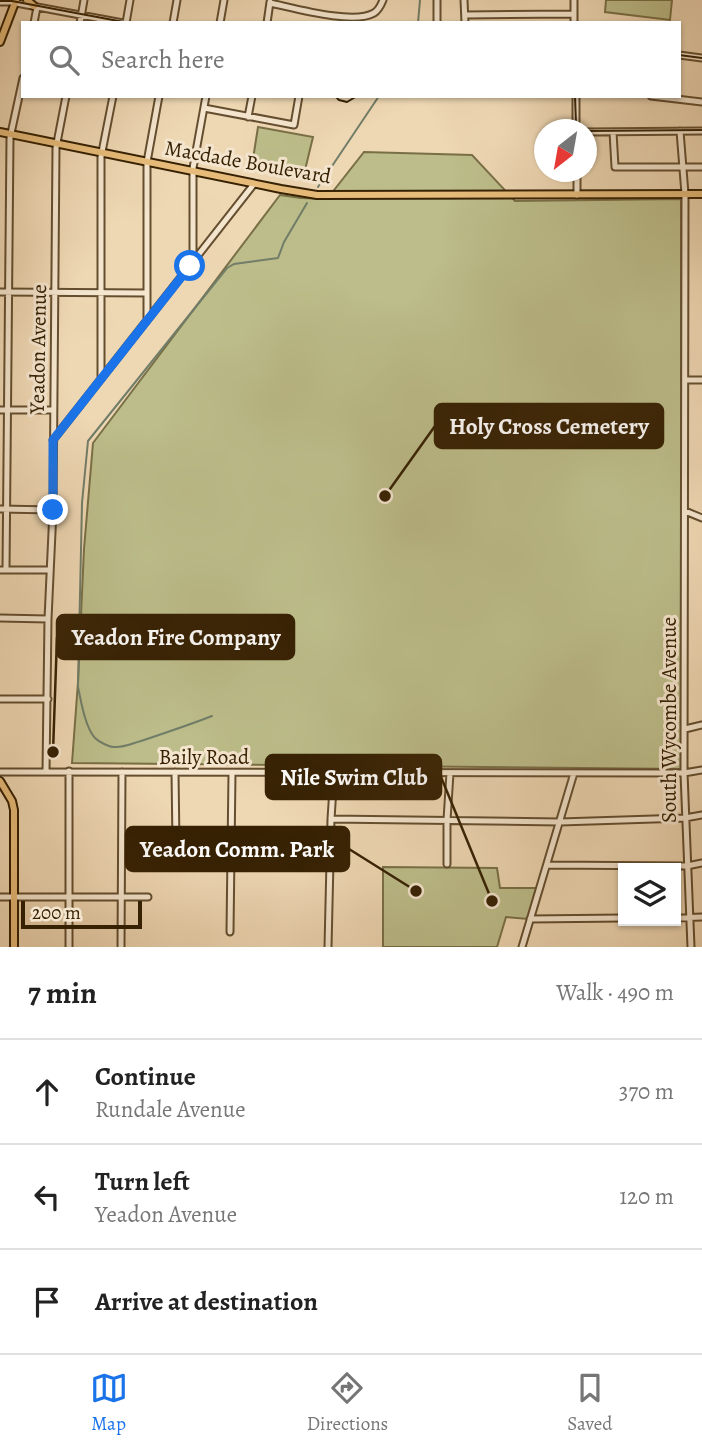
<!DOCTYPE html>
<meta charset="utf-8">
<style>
body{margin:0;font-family:Alegreya,serif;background:#f6f6f6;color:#222}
.controls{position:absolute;right:21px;bottom:21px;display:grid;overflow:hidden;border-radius:0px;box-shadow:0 2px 5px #0004}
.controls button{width:63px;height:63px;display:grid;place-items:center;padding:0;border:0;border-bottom:2px solid #e0e0e0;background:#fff;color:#222;font:35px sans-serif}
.compass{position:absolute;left:534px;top:119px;width:63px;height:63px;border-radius:50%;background:#fff;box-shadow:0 2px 5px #0004;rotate:211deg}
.scale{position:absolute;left:21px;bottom:18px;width:121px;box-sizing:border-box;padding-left:7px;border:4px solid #362103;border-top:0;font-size:19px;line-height:24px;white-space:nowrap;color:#362103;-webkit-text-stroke:5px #f4e5ce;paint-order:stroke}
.stop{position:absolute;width:21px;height:21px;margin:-16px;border:5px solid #1a73e8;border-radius:50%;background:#fff}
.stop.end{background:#1a73e8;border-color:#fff;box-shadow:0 2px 7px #0008}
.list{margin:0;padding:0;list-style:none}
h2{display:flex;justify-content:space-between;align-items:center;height:91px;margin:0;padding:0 28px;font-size:30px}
h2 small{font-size:23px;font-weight:400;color:#767676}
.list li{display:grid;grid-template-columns:46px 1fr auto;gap:21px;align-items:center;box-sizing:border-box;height:105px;padding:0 28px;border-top:2px solid #e0e0e0}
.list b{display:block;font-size:26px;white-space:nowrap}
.list p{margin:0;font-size:23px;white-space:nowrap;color:#767676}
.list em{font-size:23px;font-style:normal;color:#767676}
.icon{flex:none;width:38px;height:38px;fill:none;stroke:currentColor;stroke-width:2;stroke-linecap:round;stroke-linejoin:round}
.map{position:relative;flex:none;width:702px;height:947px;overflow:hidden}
.search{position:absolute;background:#fff;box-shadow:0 2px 5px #0004;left:21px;right:21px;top:21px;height:77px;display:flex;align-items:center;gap:18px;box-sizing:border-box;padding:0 24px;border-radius:0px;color:#767676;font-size:26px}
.sheet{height:406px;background:#fff}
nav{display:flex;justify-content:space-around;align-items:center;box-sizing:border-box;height:98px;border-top:2px solid #e0e0e0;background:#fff;font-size:19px;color:#767676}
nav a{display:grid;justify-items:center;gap:4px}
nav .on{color:#1a73e8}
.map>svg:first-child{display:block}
.green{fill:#bcbd8a;stroke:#796f46;stroke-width:2}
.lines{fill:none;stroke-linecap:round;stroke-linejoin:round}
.stream{stroke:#717d68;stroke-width:2}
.minor-casing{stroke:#644e2f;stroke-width:9}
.major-casing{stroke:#362103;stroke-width:10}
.minor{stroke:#f4e5ce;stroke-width:5}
.major{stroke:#e7bc7a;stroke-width:6}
.tram{stroke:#362103;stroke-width:2}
.route{stroke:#1a73e8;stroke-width:9}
.labels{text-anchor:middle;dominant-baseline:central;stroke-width:6;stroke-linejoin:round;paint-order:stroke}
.street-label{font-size:21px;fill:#362103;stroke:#f4e5ce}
.leader{fill:none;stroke:#362103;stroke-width:2.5}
.callout-dot{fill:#362103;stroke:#f4e5ce;stroke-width:2.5}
.callout{fill:#362103;stroke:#362103;stroke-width:2.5}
.callout-label{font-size:23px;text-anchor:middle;font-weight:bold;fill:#fff}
</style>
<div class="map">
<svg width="702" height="947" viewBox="0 0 702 947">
<rect width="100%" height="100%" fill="#eed7b3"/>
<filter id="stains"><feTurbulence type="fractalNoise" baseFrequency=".00286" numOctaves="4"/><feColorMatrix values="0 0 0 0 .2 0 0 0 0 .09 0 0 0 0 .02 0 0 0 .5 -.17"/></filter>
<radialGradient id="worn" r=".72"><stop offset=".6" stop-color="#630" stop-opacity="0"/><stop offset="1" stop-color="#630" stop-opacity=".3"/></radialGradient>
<path class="green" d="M606,0h66l-2,20 -65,-8z
M258,127l55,10 -8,33 -52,-11z
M364,152l108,3 43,46 166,-2v570l-609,-6 6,-81 6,-133 9,-106 187,-248 21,3 26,1z
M383,867l114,1 3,20h36l-8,31 -22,-2 -9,30h-114z"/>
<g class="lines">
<path class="stream" d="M418,23l2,-23
M318,187l61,-91
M212,716c-23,9 -47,17 -71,25 -8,2 -18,7 -27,6 -5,0 -15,-5 -19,-9 -10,-11 -14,-37 -17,-51l4,-184 6,-62 139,-173 7,-4 44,-6 6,-16 23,-39"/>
<defs>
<path id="minor" d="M437,0v23
M464,0l1,23
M574,0v23
M0,2h11l112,21
M270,3c24,5 83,22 104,10 5,-3 7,-8 9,-13
M465,15l109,-1
M34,23l3,-16
M80,23l4,-23
M126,23l4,-23
M173,23l4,-23
M220,23l4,-23
M267,23l3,-21
M679,55l23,3
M576,96v34
M651,96l51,6
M204,108l90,17 5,-29
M248,117l4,-21
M680,131l5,63 -1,579 7,174
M586,132l116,-1
M613,132l2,35h87
M577,172v23
M193,263v-95l13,-72
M0,292l146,1
M147,319v-157l12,-66
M101,379v-222l12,-61
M685,380h17
M0,410h53
M53,440l201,-256
M0,509l53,1
M685,511l17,7
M0,570h49
M6,570l4,-432 13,-60
M0,618l48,1
M0,699h48
M685,729l17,-4
M0,772l684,1 18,-3
M46,772l2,-153 5,-109 3,-362 10,-52
M175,772l1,72
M331,819l229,3 125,-4 17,-3
M447,864v-44l3,-47
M547,865l140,1 15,-3
M0,897h148
M676,918l26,-1
M530,919l93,-1
M230,932l2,-159
M69,947v-176
M121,947l1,-175
M328,947l3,-128 3,-46
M522,947l52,-174"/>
<path id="major" d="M27,0l7,6
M0,42l16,-42
M0,132l281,57 36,6 385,-1
M0,781l12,20 2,9v137"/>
</defs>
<use href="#minor" class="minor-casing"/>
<use href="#major" class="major-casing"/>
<use href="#minor" class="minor"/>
<use href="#major" class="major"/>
<path class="tram" d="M0,1h12l117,22
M679,55l23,3
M335,96l4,4 8,2 10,-6
M575,96l1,28 3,6
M586,131l116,-1"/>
</g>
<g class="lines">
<path class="route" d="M53,510v-70l137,-174"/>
</g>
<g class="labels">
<g class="street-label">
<text transform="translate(248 162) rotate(10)">Macdade Boulevard</text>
<text transform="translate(38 349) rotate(-89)">Yeadon Avenue</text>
<text transform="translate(669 720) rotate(-90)">South Wycombe Avenue</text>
<text x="204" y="757">Baily Road</text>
</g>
</g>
<path class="leader" d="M385 496L435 426M53 752L57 637M492 901L441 777M416 891L349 849"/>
<g class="callout-dot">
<circle cx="385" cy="496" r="7"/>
<circle cx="53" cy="752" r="7"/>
<circle cx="492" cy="901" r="7"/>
<circle cx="416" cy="891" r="7"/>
</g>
<g class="callout">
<rect x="435" y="404" width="228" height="44" rx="7"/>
<rect x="57" y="615" width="237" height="44" rx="7"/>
<rect x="266" y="755" width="175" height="44" rx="7"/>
<rect x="126" y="827" width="223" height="44" rx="7"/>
</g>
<g class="callout-label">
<text x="549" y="434">Holy Cross Cemetery</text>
<text x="176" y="645">Yeadon Fire Company</text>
<text x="354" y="785">Nile Swim Club</text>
<text x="237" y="857">Yeadon Comm. Park</text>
</g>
<rect width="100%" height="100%" filter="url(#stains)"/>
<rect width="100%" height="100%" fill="url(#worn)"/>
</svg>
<div class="controls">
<button><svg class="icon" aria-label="layers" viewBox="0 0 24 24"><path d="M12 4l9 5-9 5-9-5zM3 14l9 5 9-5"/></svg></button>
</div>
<svg class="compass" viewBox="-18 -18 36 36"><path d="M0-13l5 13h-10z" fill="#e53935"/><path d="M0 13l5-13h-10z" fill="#767676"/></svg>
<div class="scale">200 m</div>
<div class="stop" style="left:190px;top:266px"></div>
<div class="stop end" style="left:53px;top:510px"></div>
<div class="search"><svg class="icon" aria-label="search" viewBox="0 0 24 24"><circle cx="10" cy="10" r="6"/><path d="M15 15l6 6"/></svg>Search here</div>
</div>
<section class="sheet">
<h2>7 min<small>Walk · 490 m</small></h2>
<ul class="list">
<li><svg class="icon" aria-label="ahead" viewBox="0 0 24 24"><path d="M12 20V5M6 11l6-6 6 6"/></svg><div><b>Continue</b><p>Rundale Avenue</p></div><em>370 m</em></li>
<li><svg class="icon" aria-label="left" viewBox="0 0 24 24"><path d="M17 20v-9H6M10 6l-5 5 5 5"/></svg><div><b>Turn left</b><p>Yeadon Avenue</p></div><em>120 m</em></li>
<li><svg class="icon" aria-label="arrive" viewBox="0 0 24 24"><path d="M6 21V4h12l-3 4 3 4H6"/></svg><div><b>Arrive at destination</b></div></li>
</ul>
</section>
<nav>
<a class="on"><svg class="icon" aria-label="map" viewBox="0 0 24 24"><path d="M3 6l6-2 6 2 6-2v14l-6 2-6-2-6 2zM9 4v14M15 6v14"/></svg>Map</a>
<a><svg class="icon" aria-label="directions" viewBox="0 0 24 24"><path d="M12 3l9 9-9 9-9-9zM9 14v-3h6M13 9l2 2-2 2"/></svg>Directions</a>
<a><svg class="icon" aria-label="saved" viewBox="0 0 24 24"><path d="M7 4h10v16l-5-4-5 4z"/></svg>Saved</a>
</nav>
